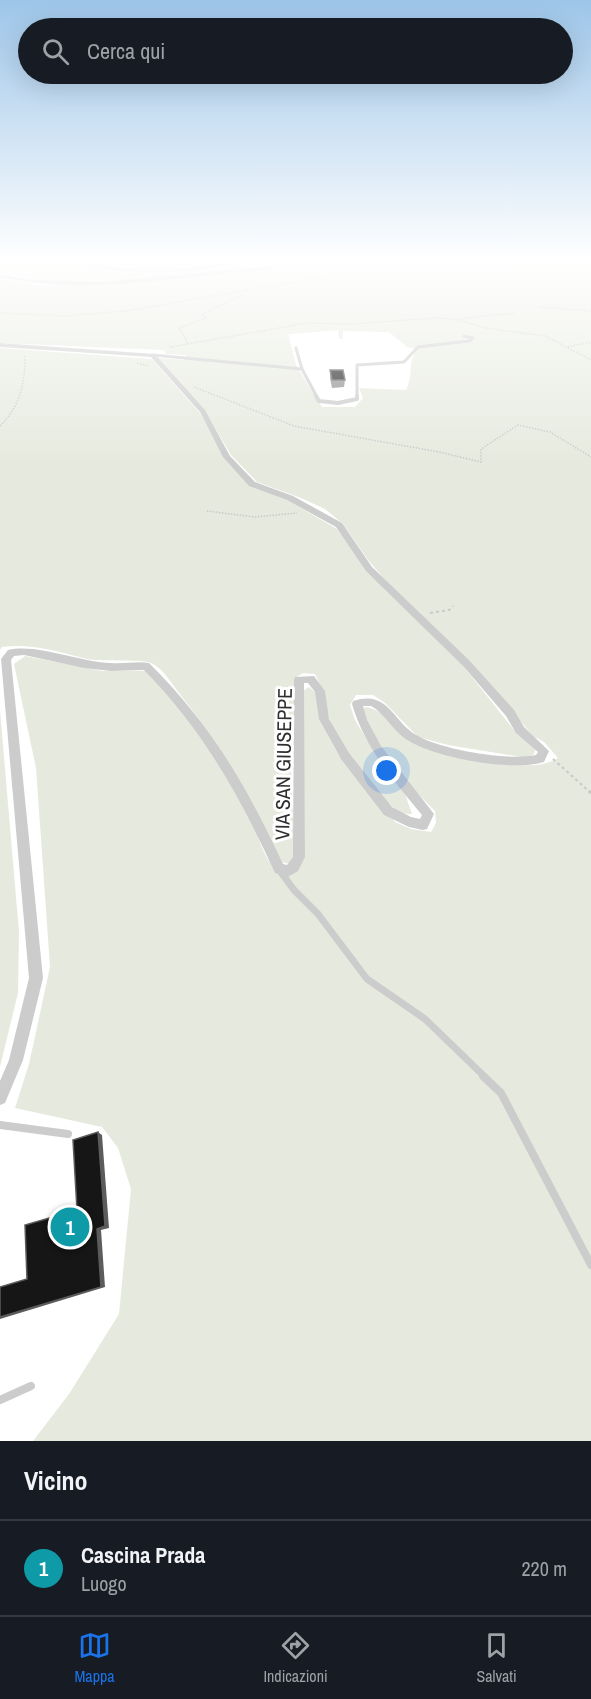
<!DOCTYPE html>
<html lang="it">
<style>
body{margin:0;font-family:"Archivo Narrow",sans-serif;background:#20242c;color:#f1f3f6}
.you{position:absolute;left:387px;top:771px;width:21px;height:21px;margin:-15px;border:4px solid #fff;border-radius:50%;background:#1a73e8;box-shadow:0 0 0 9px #1a73e833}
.badge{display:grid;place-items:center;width:39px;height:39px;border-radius:50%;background:#1a73e8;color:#fff;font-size:20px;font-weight:700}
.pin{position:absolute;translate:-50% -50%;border:3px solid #fff;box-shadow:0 2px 6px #0006}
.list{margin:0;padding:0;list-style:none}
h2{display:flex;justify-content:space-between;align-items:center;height:78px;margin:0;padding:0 24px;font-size:26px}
h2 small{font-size:20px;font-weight:400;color:#9ea1a6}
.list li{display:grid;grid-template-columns:39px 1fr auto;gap:18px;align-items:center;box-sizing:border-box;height:96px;padding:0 24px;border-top:2px solid #363941}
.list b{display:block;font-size:22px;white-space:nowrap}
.list p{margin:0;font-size:20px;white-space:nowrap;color:#9ea1a6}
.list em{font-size:20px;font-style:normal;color:#9ea1a6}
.icon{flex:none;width:33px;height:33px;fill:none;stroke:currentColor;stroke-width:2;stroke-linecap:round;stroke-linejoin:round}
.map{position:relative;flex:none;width:591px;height:1441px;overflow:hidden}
.search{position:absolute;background:#171b24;box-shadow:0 6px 24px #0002;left:18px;right:18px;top:18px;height:66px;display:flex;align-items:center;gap:15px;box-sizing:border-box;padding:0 21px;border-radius:33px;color:#9ea1a6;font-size:22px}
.sheet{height:174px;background:#171b24}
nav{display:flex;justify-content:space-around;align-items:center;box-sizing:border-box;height:84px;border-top:2px solid #363941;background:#171b24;font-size:16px;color:#9ea1a6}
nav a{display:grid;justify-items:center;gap:3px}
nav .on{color:#1a73e8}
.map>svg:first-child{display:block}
.green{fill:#e6eade;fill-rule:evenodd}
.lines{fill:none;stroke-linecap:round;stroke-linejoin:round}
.path-far2{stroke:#c9c9c9;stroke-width:1.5;stroke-dasharray:1.5 1.5;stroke-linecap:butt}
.path-far1{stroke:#c9c9c9;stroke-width:2;stroke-dasharray:3 3;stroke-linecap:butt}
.path{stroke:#c9c9c9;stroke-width:3;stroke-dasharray:4 4;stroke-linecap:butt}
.lane-far3{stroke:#ccc;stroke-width:3}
.lane-far2{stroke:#ccc;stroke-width:4}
.lane-far1{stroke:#ccc;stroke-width:7}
.lane{stroke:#ccc;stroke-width:8}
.street{fill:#ccc;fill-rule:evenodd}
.wall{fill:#8a8a8a}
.shaded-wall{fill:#5c5c5c}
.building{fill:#161616;stroke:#5c5c5c;stroke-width:1.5}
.labels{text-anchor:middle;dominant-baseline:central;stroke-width:6;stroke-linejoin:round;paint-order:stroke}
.street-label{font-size:20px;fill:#2f2f2f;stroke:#fff}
</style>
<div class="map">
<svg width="591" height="1441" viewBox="0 0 591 1441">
<rect width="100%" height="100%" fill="#fff"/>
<path class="green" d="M0,261h67l47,7 80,2 81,-7 -6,3 -1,-2 -16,2v2l-161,15 -39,-1 -52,-9z
M78,261h154l-8,4c-48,3 -99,6 -146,-4z
M278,261h313v1180h-558l36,-47 50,-80 12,-125 -13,-41 -16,-21 -87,-19 14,-44 21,-97 -14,-199 -22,-104 11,-8 77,15h44c41,43 80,90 104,145 10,21 13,50 36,60l12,-7 7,-17 -2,-161 6,-4 7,6 6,31 16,30 38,46 19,22 16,7 20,3 5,-9 -1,-12 -33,-33 -22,-29 -18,-37 3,-5c21,2 31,24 48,35 21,14 97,25 123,23 9,-1 15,-3 22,-7l-14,-16 -11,-6 -60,-72 -81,-76 -24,-28 -25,-36 -18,-15 -24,-11 -44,-16 -26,-27 -26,-44 -46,-53 25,2 2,-5 -20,-1 -2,-4 -164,-7v-65l36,7h56l185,-17 5,-2zM338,330l1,9h4v-8l46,1 18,15 10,2c-10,15 -3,26 -11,41l-47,-2 4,10 -8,9h-33l-26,-42 -8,-31z
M0,348l152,11 48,54 24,44 26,28 39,16 48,28 30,41 97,97 50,63 22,18 -2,6 -7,4 -79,-13 -30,-8 -33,-34 -12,-8h-17l-6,10 5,15 20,33 28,35 9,26c-27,3 -71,-68 -81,-91 -7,-17 -6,-30 -16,-49l-12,-1 -8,5 -4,90 4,88 -4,8 -12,-2c-25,-61 -59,-118 -100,-169 -8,-10 -16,-25 -28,-30 -8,-4 -49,-1 -64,-4 -28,-7 -56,-16 -85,-12l-2,3z
M0,710l19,222 -1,61 -18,74z"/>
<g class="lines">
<path class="path-far2" d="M286,267l20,13
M539,307l52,4
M0,313l63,3 63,-5 290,-50
M459,319l56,-6
M188,343l-9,-15 27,-10 -3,-4 40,-20
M170,347l137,-24 45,1 83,-6 20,1 30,9 60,8 46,24
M568,347l23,-5
M137,363l12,3
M194,387l100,39 145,26 42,10v-13l37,-24 32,7 41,25
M0,426c20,-20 25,-42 25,-70
M207,511l48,6 42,-4"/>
<path class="path-far1" d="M430,613l19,-3 4,-4
M553,759l38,34"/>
<path class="path" d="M589,791l2,2"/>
<path class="lane-far3" d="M296,348l6,21
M153,355l149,14 15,28
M357,397v-32l47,-3 14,-15 51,-6 4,-3 -9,-2"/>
<path class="lane-far2" d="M316,396l3,5 19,2 19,-4v-3"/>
<path class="lane-far1" d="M280,871l14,19 24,24 49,65 58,40 60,58"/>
<path class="lane" d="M483,1076l18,17 90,172
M0,1125l68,9
M0,1400l31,-14"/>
<path class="street" d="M71,261c15,-1 31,4 46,6 27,2 56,3 83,-1 20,-2 65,-11 82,-2l-13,6c-67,4 -134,17 -201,15 -23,0 -45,-4 -68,-7v-4l34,6 67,2 167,-16 6,-2c-25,-3 -50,3 -74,6 -32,3 -101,5 -129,-9z
M0,343l155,11 50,56 25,46 25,26 38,14 49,27 30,44 98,94 44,49 10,17 25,24 -5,11c-31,10 -107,-4 -135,-21 -13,-7 -21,-22 -33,-32l-5,-3h-8l4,14 14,26 53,68 -7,15 -4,1 -14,-3 -25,-12 -43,-56 -22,-40 -4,-27 -7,-9h-4l1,174 -7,14 -10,6 -13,-4c-35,-77 -72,-143 -131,-203l-33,1 -27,-3 -60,-13 -10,1 -3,4 32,318 -20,82 -18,43 -5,2v-24l9,-21 20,-82 -28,-319 7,-9c29,-7 71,12 103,13 13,1 26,-2 38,0 62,61 98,124 134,201l4,1 6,-8 1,-177 1,-3 19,-1 11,15 4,28 20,34 43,54 19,10 9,2 2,-4c-29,-35 -57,-67 -70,-111l1,-3c36,-12 39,21 65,35 25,14 90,25 118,19l2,-3 -22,-19 -10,-17 -42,-49 -98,-96 -30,-44 -49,-27 -38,-14 -26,-29 -23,-45 -49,-55 -151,-10z"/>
</g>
<path class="wall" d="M330,370l15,10 -1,7 -12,1 -2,-10z"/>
<path class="shaded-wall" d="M98,1132l4,3 7,93 -8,2 4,57 -105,32v-2l97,-88z"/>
<path class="building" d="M330,370h13l2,10h-13z
M98,1132l7,94 -8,3 4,58 -101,30v-30l27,-8 -2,-54 52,-15 -4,-70z"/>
<linearGradient id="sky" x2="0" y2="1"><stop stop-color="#9dc5e8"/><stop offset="0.56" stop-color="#fff"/><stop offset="1" stop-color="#fff" stop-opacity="0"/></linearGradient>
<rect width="591" height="463" fill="url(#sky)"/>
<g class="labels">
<g class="street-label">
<text transform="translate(283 764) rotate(-89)">VIA SAN GIUSEPPE</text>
</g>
</g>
</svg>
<div class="you"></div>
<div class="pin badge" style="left:70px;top:1227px;background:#0f9aa8">1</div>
<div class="search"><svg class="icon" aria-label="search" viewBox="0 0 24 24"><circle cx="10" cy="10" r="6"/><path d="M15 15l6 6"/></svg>Cerca qui</div>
</div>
<section class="sheet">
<h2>Vicino<small></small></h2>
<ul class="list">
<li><span class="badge" style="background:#0f9aa8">1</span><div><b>Cascina Prada</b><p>Luogo</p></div><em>220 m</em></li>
</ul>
</section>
<nav>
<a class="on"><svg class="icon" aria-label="map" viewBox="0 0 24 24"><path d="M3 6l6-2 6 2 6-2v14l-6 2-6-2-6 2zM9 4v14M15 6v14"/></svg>Mappa</a>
<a><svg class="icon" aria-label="directions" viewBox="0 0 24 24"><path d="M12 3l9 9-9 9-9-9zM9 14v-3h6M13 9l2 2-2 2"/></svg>Indicazioni</a>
<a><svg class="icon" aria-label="saved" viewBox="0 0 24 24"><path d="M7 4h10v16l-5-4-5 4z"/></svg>Salvati</a>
</nav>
